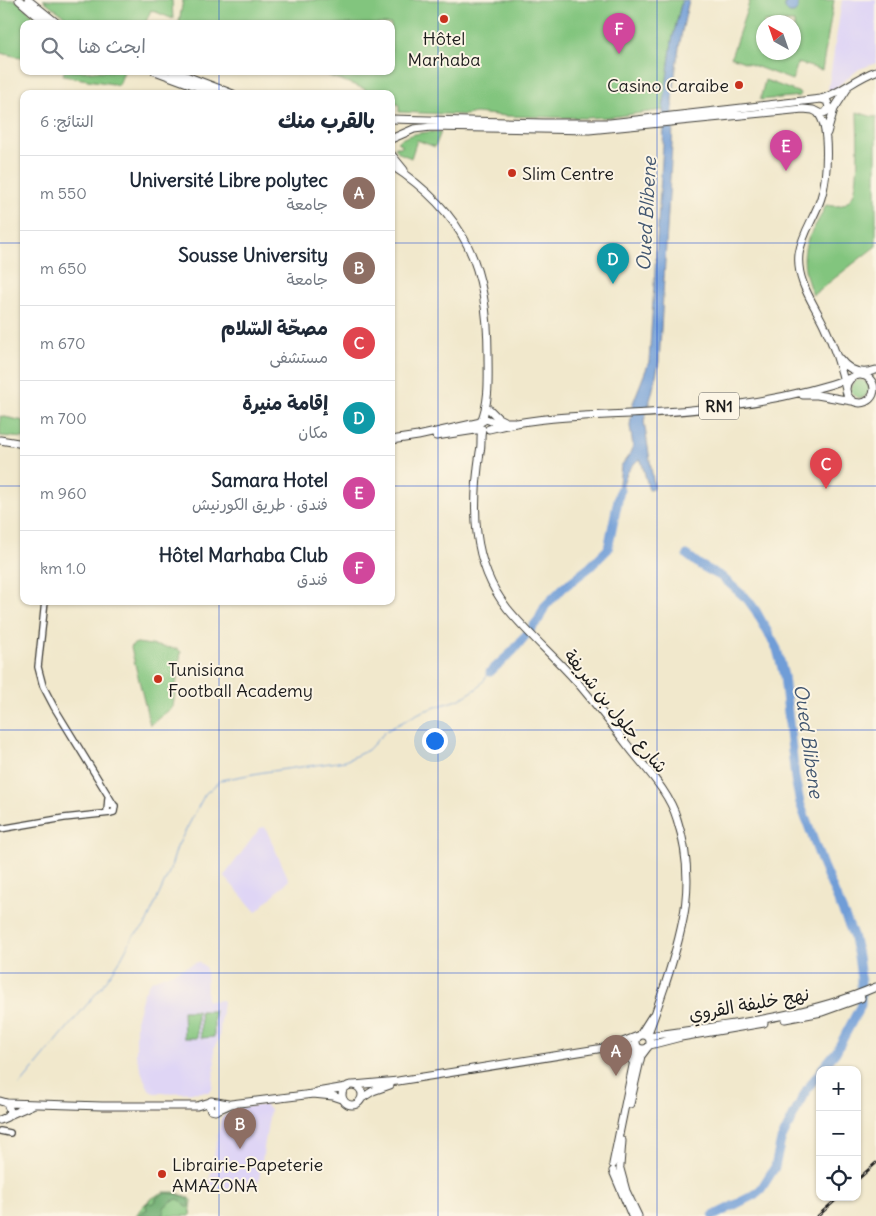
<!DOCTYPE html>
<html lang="ar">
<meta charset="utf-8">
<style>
body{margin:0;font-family:Delius,"Playpen Sans Arabic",sans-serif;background:#f2f2f3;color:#1f2937;direction:rtl}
.controls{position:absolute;right:15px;bottom:15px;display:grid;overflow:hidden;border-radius:10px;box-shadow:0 1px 4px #0004}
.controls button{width:45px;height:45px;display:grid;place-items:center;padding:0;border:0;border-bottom:1px solid #e0e1e3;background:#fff;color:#1f2937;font:25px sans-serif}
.compass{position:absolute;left:756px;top:15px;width:45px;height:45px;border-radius:50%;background:#fff;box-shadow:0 1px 4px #0004;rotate:320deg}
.you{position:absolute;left:434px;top:740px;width:18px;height:18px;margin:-12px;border:4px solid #fff;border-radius:50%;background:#1a73e8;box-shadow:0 0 0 8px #1a73e833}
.badge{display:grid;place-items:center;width:32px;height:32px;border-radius:50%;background:#c8321e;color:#fff;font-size:16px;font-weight:700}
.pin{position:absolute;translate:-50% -41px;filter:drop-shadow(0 1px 2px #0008)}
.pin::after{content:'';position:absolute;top:26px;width:18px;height:15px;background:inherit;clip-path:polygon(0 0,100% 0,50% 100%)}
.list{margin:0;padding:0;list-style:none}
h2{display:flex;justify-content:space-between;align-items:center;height:65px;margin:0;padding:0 20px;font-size:21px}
h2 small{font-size:16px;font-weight:400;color:#747a83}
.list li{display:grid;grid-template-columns:32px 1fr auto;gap:15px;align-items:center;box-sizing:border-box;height:75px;padding:0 20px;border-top:1px solid #e0e1e3}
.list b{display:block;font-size:19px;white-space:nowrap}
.list p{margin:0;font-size:16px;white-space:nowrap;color:#747a83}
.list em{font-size:16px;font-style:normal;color:#747a83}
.icon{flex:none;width:28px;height:28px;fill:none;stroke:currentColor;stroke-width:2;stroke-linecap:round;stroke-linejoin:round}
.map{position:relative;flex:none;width:876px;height:1216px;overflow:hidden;direction:ltr}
.search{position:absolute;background:#fff;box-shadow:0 1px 4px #0004;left:20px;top:20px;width:375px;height:55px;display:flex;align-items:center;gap:12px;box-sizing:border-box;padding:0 18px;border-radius:10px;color:#747a83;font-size:19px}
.panel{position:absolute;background:#fff;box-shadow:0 1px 4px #0004;left:20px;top:90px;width:375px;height:515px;border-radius:10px;direction:rtl}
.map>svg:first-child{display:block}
.built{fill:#dfd5f5}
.green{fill:#82c57e;stroke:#4f704d;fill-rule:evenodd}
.forest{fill:#69aa6d;stroke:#426344}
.water{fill:#6f9dd7;stroke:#465c7a}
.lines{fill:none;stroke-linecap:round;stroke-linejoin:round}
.stream{stroke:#6f9dd7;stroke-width:1}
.river{stroke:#6f9dd7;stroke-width:9}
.minor-casing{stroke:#3c3b36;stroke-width:8}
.major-casing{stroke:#3c3b36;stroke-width:9}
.minor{stroke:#fff;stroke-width:5.5}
.major{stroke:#fff;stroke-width:7}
.rail-casing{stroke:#1c1c1c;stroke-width:3}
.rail{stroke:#fcf5e5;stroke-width:1;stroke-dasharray:4;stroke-linecap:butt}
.grid{fill:none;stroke:#1d4ed8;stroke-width:1;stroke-opacity:0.55}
.poi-dot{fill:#c8321e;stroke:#fcf5e5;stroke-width:2}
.labels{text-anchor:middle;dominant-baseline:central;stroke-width:4;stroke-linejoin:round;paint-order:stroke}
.shield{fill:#fcf5e5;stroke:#5f5d58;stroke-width:1}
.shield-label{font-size:16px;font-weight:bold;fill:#1c1c1c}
.poi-label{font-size:18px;fill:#1c1c1c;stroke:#fcf5e5;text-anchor:start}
.street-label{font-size:18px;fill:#1c1c1c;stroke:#fcf5e5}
.water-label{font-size:19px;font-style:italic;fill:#415670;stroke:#fcf5e5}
</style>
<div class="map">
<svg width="876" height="1216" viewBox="0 0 876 1216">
<rect width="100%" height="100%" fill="#fcf5e5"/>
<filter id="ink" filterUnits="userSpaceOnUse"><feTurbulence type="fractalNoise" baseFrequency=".02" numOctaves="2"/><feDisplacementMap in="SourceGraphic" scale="10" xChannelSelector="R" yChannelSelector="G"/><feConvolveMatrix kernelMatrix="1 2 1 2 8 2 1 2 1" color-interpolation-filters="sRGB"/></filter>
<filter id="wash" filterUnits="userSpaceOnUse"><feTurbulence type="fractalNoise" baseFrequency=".0096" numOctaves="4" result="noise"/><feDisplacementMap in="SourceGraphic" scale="20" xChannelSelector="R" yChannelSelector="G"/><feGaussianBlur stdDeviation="1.12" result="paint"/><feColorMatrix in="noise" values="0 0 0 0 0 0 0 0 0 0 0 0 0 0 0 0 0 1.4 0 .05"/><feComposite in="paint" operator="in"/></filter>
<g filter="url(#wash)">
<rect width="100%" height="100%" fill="#f1e8cc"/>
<path class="built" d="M842,0h34v63l-17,6 -25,20 -4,2 -2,-1z
M265,827l24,53 -33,32 -32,-36 36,-48z
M198,962l8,5 1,34 16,-1 -4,39 -5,9 1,17 -3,24 -3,3 -55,1 -4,-2 -6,-12 -8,-24v-34l7,-26 6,-12 4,-3z
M265,1105l5,5 -11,70 -6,7 -38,3 -6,-8 12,-64 15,-10z"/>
<path class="green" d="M0,0h16l27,24h-19v34l-24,-5z
M43,0h129l1,19 -22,-9 -6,14h-56v-2l-10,-4 -4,6z
M183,0h499l-10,41 -9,69 -51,7 -28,1 -78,-2 -31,-3 -9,2 -67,-3v-7l-5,-2 -3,5v-14h-26v-5l-49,-18h75v-47h-207l-5,-2z
M750,0h84l-12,70 -24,-7 -6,17 -61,-23zM764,22h30v30h-30z
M64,71h60l-5,14 -56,-9z
M765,80l35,13v3l-40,4z
M857,112l16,5 3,-1v130l-63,49c-8,-17 -13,-40 -4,-58 5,-11 13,-21 17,-32 11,2 18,2 25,-7 10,-11 6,-69 6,-86z
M429,132h12l-6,15 -18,-7 -6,18c-6,-3 -14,-4 -16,-11h7v-2l-5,-3c9,-7 21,-9 32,-10z
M851 389a9 9 0 1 1 18 0a9 9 0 1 1-18 0Z
M0,416l24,5v17l-24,-2z
M137,643l41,6 3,3 -8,55 -23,18 -19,-77 1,-3z
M183,1011h14v27h-13z
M200,1011h14v26l-13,1z
M164,1192h10l16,6 2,3 -2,15h-54c6,-12 16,-19 28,-24z"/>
<path class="forest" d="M165,1193l11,1 13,5 1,7 -2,2 -5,-6 -5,-3 -6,2 -8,6v6l-4,3h-22l3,-4 6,-2 -1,-6 3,-2 3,2 4,-3v-3z"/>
<path class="water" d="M682,0h7c-10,42 -18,85 -16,128l-14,234 -7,31 -8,28 10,66 -5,3 -8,-30h-3c-15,14 -15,22 -17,42l-4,-1 4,-35 8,-11 4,-9 -3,-20 3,-23 16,-41 15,-233 -1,-19 9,-69z
M789,0h9v9l-4,4h-5l-4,-4v-5z"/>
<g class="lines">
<path class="stream" d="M20,1085l84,-101 15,-22 14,-26 12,-10 25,-56 7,-23 28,-53 16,-14 43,-8 81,-11 23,-11 18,-19 35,-19 39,-13 18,-11 12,-16"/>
<path class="river" d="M687,555l13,10 22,12 26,23 8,11 21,38 7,27 11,102 5,25 23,63 30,69 5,21 3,22v27l-25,47 -15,18
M490,672l23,-21 26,-32 6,-13 18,-18 27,-21 18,-18 12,-59
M713,1216l41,-21 7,-6 14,-22 6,-27 26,-51 13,-17"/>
</g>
</g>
<g filter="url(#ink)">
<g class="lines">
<defs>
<path id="minor" d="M45,601l-7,66 5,19 11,21 60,98
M108,798l-1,13 3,2 4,-1 1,-6 -4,-1 -3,1
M0,829l64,-11 47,-5
M0,1131l10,2"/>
<path id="major" d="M19,0l28,24
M28,0l30,24
M155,71l62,23
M173,71l60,23
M817,112c14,13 10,68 4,86 -6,19 -19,35 -22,56 -3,27 14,48 25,71 10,21 17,42 22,65
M391,119l153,4h66l211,-24c20,-6 35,-21 55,-28
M827,133l7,-24 13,-20
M391,139l23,-10 17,-2 158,3 214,-21 10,1 8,4 5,-2 3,-5 -2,-6 -6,-2
M391,154l13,16
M391,165c74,48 97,102 97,189 0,23 2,46 -7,68l-63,14 -27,4
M840,359c9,12 22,16 36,11
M846 389a14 14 0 1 1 28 0a14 14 0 1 1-28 0Z
M803,395h14l35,6
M490,410l8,8 6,3
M481,422l5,-3 8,3h20
M482,429c-2,8 0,15 -2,23 -8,54 -9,110 27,156 21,26 47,48 70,74 18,21 35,43 52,65 17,22 40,45 48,72 20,61 7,108 -12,166 -6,17 -11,34 -18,50
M489,429c45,-12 93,-13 140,-15 73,-3 155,-12 224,-37
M436,436l46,-7
M0,440l24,4
M785,1019l37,-7 39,-14
M636 1042a7 7 0 1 1 14 0a7 7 0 1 1-14 0Z
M640,1035l12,-19
M648,1036c77,-11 156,-18 228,-49
M615,1045l23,-9
M650,1045l31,-8 83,-14
M621,1047l13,16
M342 1095a10 10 0 1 1 20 0a10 10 0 1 1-20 0Z
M354,1085l44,-4 212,-34 27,-1 -24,118
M317,1092l29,-5
M362,1098l11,-7 17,-6
M0,1101l7,2 3,8 -3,6 -7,3
M218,1102l1,7 -4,2 -4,-1 -2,-4 2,-5 17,3
M7,1103l95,3h95l13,-4
M630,1104l11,-48 6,-8
M217,1110l14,-6 82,-10 20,2 9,3
M9,1115l23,-10
M620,1166l2,-25
M620,1169l6,22 12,25
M613,1171l19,45"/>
</defs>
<use href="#minor" class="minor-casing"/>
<use href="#major" class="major-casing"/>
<use href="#minor" class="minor"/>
<use href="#major" class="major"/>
<defs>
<path id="rail" d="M857,1180l19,-17
M818,1216l21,-19"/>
</defs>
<use href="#rail" class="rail-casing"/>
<use href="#rail" class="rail"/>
</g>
</g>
<path class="grid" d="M219,0v24M438,0v1216M657,0v1216M219,71v23M0,243h24M391,243h485M0,486h24M391,486h485M219,601v615M0,730h876M0,973h876"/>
<g class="poi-dot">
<circle cx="444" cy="19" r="5"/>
<circle cx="739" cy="85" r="5"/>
<circle cx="512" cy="173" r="5"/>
<circle cx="158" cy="679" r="5"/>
<circle cx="162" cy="1174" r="5"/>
</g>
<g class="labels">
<rect class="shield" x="699" y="392.5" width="40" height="27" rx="4"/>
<g class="shield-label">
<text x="719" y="406">RN1</text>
</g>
<g class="poi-label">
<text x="444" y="38" text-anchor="middle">Hôtel<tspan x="444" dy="21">Marhaba</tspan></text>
<text x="729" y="85" text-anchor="end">Casino Caraibe</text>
<text x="522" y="173">Slim Centre</text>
<text x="168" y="669">Tunisiana<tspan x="168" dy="21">Football Academy</tspan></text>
<text x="172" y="1164">Librairie-Papeterie<tspan x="172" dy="21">AMAZONA</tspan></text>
</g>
<g class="street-label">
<text transform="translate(616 711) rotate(51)">شارع جلول بن شريفة</text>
<text transform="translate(749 1004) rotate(-10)">نهج خليفة القروي</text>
</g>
<g class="water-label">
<text transform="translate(646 214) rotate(-87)">Oued Blibene</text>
<text transform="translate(809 741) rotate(82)">Oued Blibene</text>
</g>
</g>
</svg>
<div class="controls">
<button>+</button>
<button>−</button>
<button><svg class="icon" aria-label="locate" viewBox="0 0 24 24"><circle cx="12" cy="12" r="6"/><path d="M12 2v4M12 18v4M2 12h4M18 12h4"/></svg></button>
</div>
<svg class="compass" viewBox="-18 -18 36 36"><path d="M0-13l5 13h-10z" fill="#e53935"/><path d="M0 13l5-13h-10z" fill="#747a83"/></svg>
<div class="you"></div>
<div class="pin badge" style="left:616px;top:1076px;background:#8d6e63">A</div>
<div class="pin badge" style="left:240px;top:1149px;background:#8d6e63">B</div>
<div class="pin badge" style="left:826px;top:489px;background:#e0444e">C</div>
<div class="pin badge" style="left:613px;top:284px;background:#0f9aa8">D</div>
<div class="pin badge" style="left:786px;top:171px;background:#d1479c">E</div>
<div class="pin badge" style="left:619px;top:54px;background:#d1479c">F</div>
<div class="search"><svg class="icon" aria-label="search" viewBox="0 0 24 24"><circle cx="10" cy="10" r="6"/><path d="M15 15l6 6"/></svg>ابحث هنا</div>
<section class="panel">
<h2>بالقرب منك<small>النتائج: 6</small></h2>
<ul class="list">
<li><span class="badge" style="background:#8d6e63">A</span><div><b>Université Libre polytec</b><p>جامعة</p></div><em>550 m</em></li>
<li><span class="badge" style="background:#8d6e63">B</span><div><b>Sousse University</b><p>جامعة</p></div><em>650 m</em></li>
<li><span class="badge" style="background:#e0444e">C</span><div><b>مصحّة السّلام</b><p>مستشفى</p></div><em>670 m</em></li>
<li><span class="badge" style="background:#0f9aa8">D</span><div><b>إقامة منيرة</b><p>مكان</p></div><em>700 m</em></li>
<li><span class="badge" style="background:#d1479c">E</span><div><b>Samara Hotel</b><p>فندق · طريق الكورنيش</p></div><em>960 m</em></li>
<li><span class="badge" style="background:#d1479c">F</span><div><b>Hôtel Marhaba Club</b><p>فندق</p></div><em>1.0 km</em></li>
</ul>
</section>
</div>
